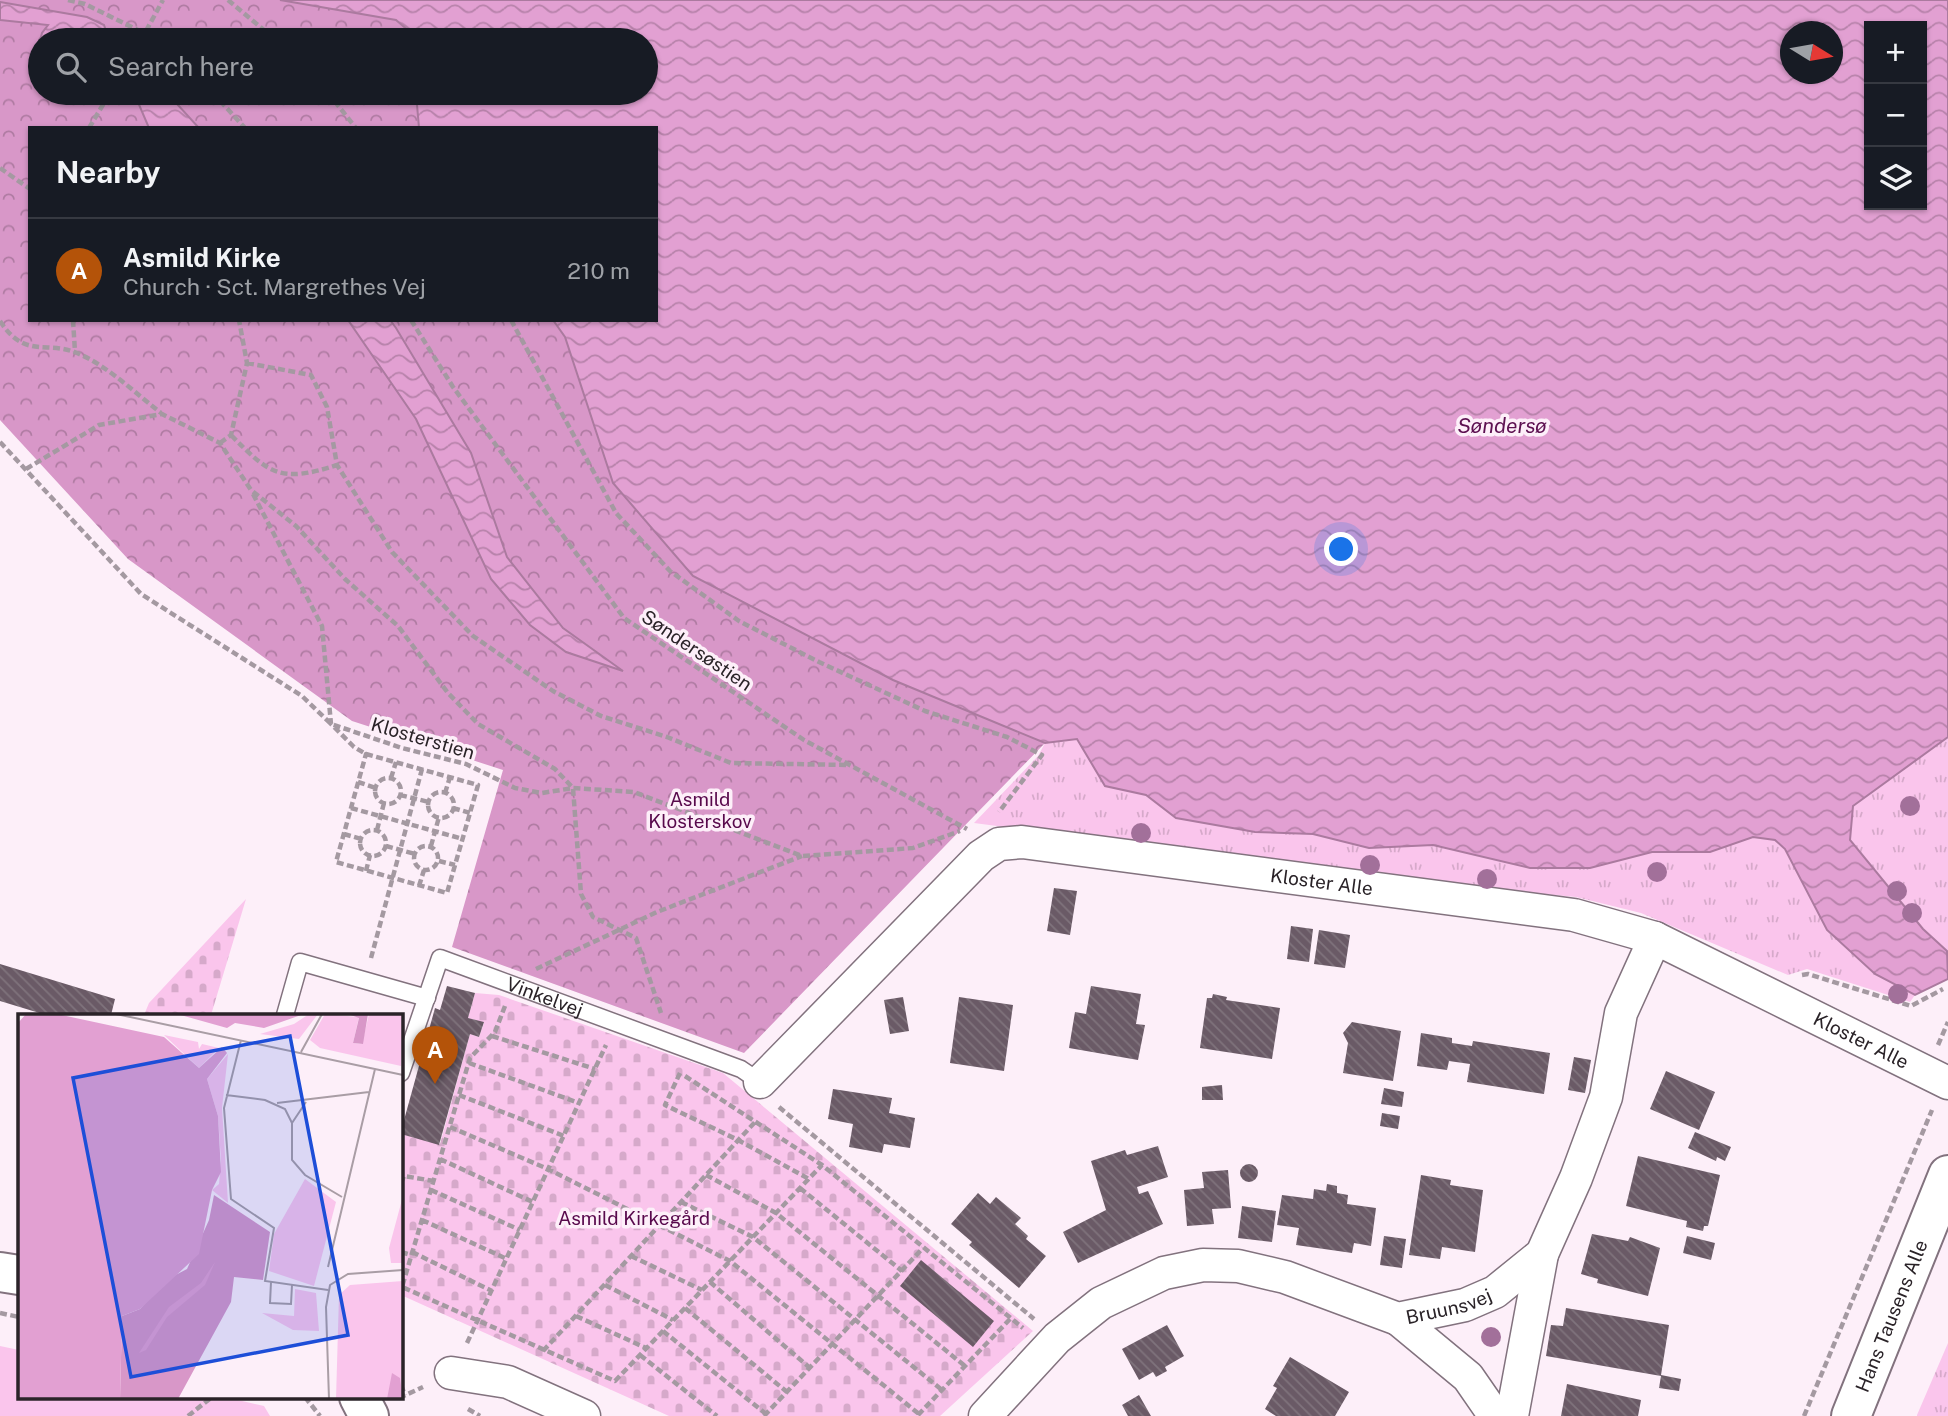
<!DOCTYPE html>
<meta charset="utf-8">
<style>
body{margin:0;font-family:"Public Sans",sans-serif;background:#242831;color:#f1f3f6}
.controls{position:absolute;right:21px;top:21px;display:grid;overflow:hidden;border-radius:0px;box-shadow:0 2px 5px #0004}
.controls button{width:63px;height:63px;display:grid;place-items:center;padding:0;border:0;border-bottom:2px solid #363941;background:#171b24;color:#f1f3f6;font:35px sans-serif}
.compass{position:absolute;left:1780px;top:21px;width:63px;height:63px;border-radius:50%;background:#171b24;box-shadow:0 2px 5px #0004;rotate:101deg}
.you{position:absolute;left:1342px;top:550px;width:24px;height:24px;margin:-18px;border:5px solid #fff;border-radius:50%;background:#1a73e8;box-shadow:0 0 0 10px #1a73e833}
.badge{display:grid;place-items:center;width:46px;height:46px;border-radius:50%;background:#b45309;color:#fff;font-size:23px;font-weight:700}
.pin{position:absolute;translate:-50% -58px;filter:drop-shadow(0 2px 4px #0008)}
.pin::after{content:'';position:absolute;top:37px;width:24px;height:21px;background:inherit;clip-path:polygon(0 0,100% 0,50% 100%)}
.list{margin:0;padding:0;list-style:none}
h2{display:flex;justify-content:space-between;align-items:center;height:91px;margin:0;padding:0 28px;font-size:30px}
h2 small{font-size:23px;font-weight:400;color:#9ea1a6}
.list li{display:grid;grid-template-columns:46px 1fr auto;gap:21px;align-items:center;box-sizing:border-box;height:105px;padding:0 28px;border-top:2px solid #363941}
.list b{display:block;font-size:26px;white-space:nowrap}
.list p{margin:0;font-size:23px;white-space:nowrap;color:#9ea1a6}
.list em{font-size:23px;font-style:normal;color:#9ea1a6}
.icon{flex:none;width:38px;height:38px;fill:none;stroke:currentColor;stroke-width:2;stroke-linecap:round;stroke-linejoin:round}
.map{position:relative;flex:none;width:1948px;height:1416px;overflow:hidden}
.search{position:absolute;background:#171b24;box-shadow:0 2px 5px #0004;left:28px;top:28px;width:630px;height:77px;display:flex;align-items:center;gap:18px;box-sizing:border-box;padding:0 24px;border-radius:38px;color:#9ea1a6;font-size:26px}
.panel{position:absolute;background:#171b24;box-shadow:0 2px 5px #0004;left:28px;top:126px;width:630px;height:196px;border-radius:0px}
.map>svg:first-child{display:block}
.grass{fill:url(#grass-tufts)}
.forest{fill:url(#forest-crowns)}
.cemetery{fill:url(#cemetery-stones)}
.park{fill:#fac5ec}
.water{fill:url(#water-waves);stroke:#ab7a9f;stroke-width:2;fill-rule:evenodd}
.building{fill:url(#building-back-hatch)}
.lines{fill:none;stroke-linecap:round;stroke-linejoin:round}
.lane-casing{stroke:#82727e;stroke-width:19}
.street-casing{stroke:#82727e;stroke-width:35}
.secondary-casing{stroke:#82727e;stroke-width:42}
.path{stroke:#a499a1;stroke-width:4.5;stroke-dasharray:7 3.5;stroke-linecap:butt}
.lane{stroke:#fff;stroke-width:16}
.street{stroke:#fff;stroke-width:32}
.secondary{stroke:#fff;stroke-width:38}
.tree{fill:#a2709a}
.labels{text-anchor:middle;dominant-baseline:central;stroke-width:7;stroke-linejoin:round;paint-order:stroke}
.street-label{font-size:19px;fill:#2a2328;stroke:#fdeff9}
.park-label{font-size:19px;fill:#58094c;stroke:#fdeff9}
.water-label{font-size:21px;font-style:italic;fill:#5d1051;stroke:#fdeff9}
.inset-road{fill:none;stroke:#a99da5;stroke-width:2}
.view{fill:#1d4ed8;fill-opacity:0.15;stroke:#1d4ed8;stroke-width:3.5}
.inset-edge{fill:none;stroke:#2a2328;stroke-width:3.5}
</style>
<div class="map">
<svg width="1948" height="1416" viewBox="0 0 1948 1416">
<defs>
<pattern id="grass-tufts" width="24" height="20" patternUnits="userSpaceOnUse" patternTransform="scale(1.75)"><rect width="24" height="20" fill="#fac5ec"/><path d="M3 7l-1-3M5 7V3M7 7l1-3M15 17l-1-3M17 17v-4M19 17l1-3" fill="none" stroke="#d6a9ca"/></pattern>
<pattern id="forest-crowns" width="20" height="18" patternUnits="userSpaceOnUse" patternTransform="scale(1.75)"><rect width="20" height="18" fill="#d897c8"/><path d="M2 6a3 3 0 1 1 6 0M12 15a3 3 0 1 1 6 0" fill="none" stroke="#af7ba2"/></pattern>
<pattern id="cemetery-stones" width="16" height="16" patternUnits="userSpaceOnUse" patternTransform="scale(1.75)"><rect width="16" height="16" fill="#fac5ec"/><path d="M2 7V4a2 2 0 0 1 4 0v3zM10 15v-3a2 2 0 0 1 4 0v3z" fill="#d6a9ca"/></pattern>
<pattern id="water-waves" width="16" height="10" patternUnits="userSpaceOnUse" patternTransform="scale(1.75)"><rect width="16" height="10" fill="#e2a0d2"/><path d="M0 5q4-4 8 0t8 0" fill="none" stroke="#b782aa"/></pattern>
<pattern id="building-back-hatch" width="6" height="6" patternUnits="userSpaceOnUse" patternTransform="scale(1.75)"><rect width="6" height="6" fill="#6a5a66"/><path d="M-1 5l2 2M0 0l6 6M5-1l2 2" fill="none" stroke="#7f737c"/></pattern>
</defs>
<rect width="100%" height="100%" fill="#fdeff9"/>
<path class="grass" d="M1948,737v214l-25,-22 -73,-90 3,-33z
M1077,739l28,47 41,9 30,23 79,14 58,2 56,14 64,-3 97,23h60l62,-16h58l43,-15 22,3 10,9 42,81 48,44 40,21 -5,7 -103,-33 -19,6 -147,-62 -65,-16 -144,-13 -458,-61 64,-67 7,-13z
M1948,1343v73h-31v-1z"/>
<path class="forest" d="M0,0h280l117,20 13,12 1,8h-371v53h376l3,35h-389v192h523l12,17 128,239 200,104 152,63 -301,310 -292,-106 51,-177 -151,-49 -224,-162 -128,-139z"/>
<path class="cemetery" d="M246,899l-35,116h-67l5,-12z
M475,993l24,2 224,78 310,258 -93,85h-271l-268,-121v-161l39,10 30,-110 9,3 5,-14 -16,-5z"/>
<path class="park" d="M0,1346l19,4v47h206l39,9 6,10h-270z"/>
<path class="water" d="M280,0h1668v737l-95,69 -3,34 73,89 24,22 1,28 -33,16 -40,-21 -48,-44 -42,-81 -10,-9 -22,-3 -43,15h-58l-62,16h-60l-97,-23 -64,3 -56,-14 -58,-2 -79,-14 -30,-23 -41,-9 -28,-47 -32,4 -152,-63 -200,-104 -80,-93 -48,-146 -12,-17h103v-192h-237l-3,-35h230v-53h-235l-1,-8 -14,-12zM1869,26h53v179h-53zM1790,32h42v42h-42z
M0,2l87,15 17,8 5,15h-69v24l-4,-7 6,-24 6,-8 -48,-5z
M134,93h33l32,35h-50z
M348,320h42l6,8 75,125 36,104 56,71 60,43 -57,-19 -36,-27 -39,-46 -75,-160z"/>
<path class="building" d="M1054,888l23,3 -7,44 -23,-4z
M1291,926l22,3 -4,33 -22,-3z
M1319,930l31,5 -5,33 -31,-4z
M0,964l115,35 -4,16h-65l-46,-14z
M447,986l28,7 -7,25 16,4 -5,15 -9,-3 -31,111 -38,-11v-3l34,-123 5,2z
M1091,986l50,8 -5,30 9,1 -7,35 -69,-12 6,-36 11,2z
M1213,994l14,3 -1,3 54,8 -8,51 -72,-11 7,-50h5z
M903,997l6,34 -19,3 -6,-34z
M959,997l54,8 -9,66 -54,-8z
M1352,1022l49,9 -8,50 -50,-8 5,-30 -5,-10z
M1421,1033l31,5v5l20,3 1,-5 77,12 -6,41 -77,-12 3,-18 -21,-3 -2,9 -30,-4z
M1574,1057l17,3 -6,33 -17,-3z
M1666,1071l49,21 -16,38 -49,-21z
M1222,1085l1,15h-21v-13z
M1384,1088l20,4 -2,15 -21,-3z
M833,1089l59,9 -3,15 26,5 -5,30 -26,-4 -2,9 -33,-6 4,-23 -25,-5z
M1382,1113l18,3 -2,13 -18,-3z
M1695,1132l36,15 -6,14 -8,-4 -1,4 -28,-13z
M1158,1146l10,31 -31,10 2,7 9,-3 15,33 -85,39 -15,-31 43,-22 -15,-49 34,-11 2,5z
M1638,1156l82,19 -12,51h-4l-1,5 -17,-4 1,-6 -61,-15z
M1240 1173a9 9 0 1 1 18 0a9 9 0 1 1-18 0Z
M1228,1170l3,38 -19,1 2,15 -27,2 -3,-36 20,-2 -2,-16z
M1421,1175l30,5 -1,5 33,5 -8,62 -33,-5 -2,12 -31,-4z
M1327,1184l10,2v7l11,2 -1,9 29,4 -5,38 -17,-3 -2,10 -56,-8 3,-17 -22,-3 5,-30 31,4 1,-10 12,2z
M978,1193l12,11 6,-7 25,21 -6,6 13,12 -2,3 20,17 -27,32 -50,-43 3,-3 -21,-18z
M1242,1206l34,5 -4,31 -34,-4z
M1592,1234l36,7 2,-4 30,11 -12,48 -51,-13 1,-4 -17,-5z
M1384,1236l22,3 -4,29 -22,-3z
M1687,1236l28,7 -4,17 -28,-7z
M921,1260l73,61 -21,26 -73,-61z
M1566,1308l103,17 -8,50 20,4 -2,12 -20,-3 2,-12 -115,-20 5,-31 12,1z
M1167,1325l17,31 -19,11 2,4 -11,6 -3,-5 -14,8 -17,-31z
M1290,1357l59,35 -14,24h-59l-11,-7 12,-21 -4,-2z
M1567,1384l74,16 -3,16h-77z
M1139,1395l12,21h-23l-6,-11z"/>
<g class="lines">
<defs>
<g id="lane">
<path d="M285,1015l15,-53 127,36"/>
<path id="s1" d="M401,1073l39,-115 301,111 19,13"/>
</g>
<g id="street">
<path id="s2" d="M760,1082l221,-226 18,-12 23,-2 552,73 81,23 293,145"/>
<path d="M1398,1319l70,58 27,39"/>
<path d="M451,1373l57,9 76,34"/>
<path id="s3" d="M985,1416l72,-78 44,-35 63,-30 39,-8 35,1 47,11 113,42 67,-14 30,-13 47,-38 34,-76 30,-81 15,-84 34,-75"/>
<path d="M1512,1416l30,-162"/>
</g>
<g id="secondary">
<path d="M0,1272l19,3"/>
<path d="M359,1397l10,19"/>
<path id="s4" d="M1851,1416l97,-241"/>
</g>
</defs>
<use href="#lane" class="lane-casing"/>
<use href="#street" class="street-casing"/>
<use href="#secondary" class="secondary-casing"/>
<path class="path" d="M68,0l17,4 73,36
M228,0l48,40
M141,40l22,-40
M213,93l32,35
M328,93l28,35
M89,128l21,-35
M0,168l30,21
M73,320l2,32
M411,320l42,67 171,231 180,122 163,89
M511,320l105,193 54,58 69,50 80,41 106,49 82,26 35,18 -43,57
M0,321c25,39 47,19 77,32 31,13 58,40 84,60
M247,363l64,12 16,32 10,58 55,87 81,84 80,55 48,25 66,21 64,26 119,2
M231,435c39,40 50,48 106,30
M0,442l141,152 161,102 29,28 71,24 64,16 49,24 27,5 31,-5 61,4 168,64 111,-8 47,-17
M220,443l11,-8 16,-72 -8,-43
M26,469l73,-44 63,-11 58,29 31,47 45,36 49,53 53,47 50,67 30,31 77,45 18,19 8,106 12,23 43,21 25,75
M253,494l69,132 9,98 23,23 12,7
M366,754l112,31 -31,108 -111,-31z
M391,778l5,-16
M375 791a13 13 0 1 1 26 0a13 13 0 1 1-26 0Z
M358,782l18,6
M428 805a13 13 0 1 1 26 0a13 13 0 1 1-26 0Z
M445,793l5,-16
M400,795l29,7
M351,808l112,31
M453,808l17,5
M377,830l7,-27
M360 843a13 13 0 1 1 26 0a13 13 0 1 1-26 0Z
M344,834l17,5
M414 858a12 12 0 1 1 24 0a12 12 0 1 1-24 0Z
M386,846l29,8
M431,846l8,-29
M439,861l16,4
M366,871l4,-16
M419,886l5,-16
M371,958l51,-189
M536,969l121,-57 145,-56
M1802,975l6,-1 103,32 32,-17
M505,1006l-10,26 -25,26 -68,229 213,94 207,-216
M492,1036l103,33
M1938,1045l10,-23
M469,1063l110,40
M680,1073l-15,32 73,35 71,39
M685,1076l137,89 201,163
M459,1095l105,41
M779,1107l255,212
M450,1127l98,42 182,92 189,153
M440,1159l93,43
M706,1175l70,38 189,153
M401,1183l3,-7 30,5
M800,1188l102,83
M431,1190l89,40
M681,1202l72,35 189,153
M422,1220l85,39
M401,1252l10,3
M412,1252l80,39
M631,1256l71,34
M710,1282l100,86
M605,1285l68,35
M685,1308l102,84
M0,1313l19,4
M576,1316l70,32
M663,1331l103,83
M467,1343l139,-298
M543,1351l213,-230
M640,1355l77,61
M401,1385l4,10
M305,1397l15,19
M399,1398l24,-11
M468,1409l12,7
M918,1415l93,-97
M188,1416l24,-19
M764,1416l159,-168
M1804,1416l128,-306"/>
<use href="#lane" class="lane"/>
<use href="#street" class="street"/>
<use href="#secondary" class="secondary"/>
</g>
<g class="tree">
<circle cx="1910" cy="806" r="10"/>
<circle cx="1141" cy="833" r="10"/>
<circle cx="1370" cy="865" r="10"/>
<circle cx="1657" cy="872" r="10"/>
<circle cx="1487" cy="879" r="10"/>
<circle cx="1897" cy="891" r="10"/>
<circle cx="1912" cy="913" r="10"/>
<circle cx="1898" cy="994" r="10"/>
<circle cx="1491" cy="1337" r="10"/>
</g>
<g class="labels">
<g class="street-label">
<text transform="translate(697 650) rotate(34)">Søndersøstien</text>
<text transform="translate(423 738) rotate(16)">Klosterstien</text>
<text stroke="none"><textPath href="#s2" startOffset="663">Kloster Alle</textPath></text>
<text stroke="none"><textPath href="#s1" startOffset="233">Vinkelvej</textPath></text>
<text stroke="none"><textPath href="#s2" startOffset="1232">Kloster Alle</textPath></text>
<text stroke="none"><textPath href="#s3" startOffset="528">Bruunsvej</textPath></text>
<text stroke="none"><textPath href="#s4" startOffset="108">Hans Tausens Alle</textPath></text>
</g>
<g class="park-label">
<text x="700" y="799">Asmild<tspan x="700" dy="22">Klosterskov</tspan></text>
<text x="634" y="1218">Asmild Kirkegård</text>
</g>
<g class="water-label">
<text x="1502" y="425">Søndersø</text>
</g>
</g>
<g transform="translate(18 1014)">
<rect width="385" height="385" fill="#fdeff9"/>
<path d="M291,0h9l-19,25 -39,-5 34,-10zM307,0l34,3 -6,26 9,1 7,-30h34l-2,52 -81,-18 -10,-8zM146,21l34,7 1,7 3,-5 17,4 -20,20zM210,40l-6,54 6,95 -16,-13 7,-6 2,-24 -3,-44 -11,-37zM385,182v67h-12l-2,-15z" fill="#fac5ec"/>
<path d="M330,0h20l-5,30 -10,-1 6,-25zM196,181l56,37 -7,48 -29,-3 -3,25 -53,97h-58l2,-83 18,-7 26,-29 21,-11 22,-49z" fill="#d897c8"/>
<path d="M287,165l31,23 -22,84 -45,-15 5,-37zM277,275l21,4 3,38 -26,-1 -31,-17 32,3z" fill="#fac5ec"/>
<path d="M385,267v118h-67l3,-104 11,-10z" fill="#fac5ec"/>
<path d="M8,0h31l107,23 35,31 23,-21 5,6 -20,26 11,37 3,56 -9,18 -13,64 -59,55 -18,7 -2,83h-102v-376zM159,0h127l-40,14 -29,-5 -8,5zM197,248l-10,23 -38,32 -21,33 -7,3 30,-46 32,-24zM374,359l8,5 3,21h-16z" fill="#e2a0d2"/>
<path class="inset-road" d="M98,0l287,61M223,26l-17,68 7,91 43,29 -9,53 63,9M283,38l21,-38M208,81l39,5 20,9 7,14v37l13,15 37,22M259,89l92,-11M274,109l14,-21M310,253l47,-198M253,268l-1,21 21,1 1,-19M311,385l-3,-92 4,-22 18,-11 55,-4"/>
<path class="view" d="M272,22l58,299 -217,42 -58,-299z"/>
<rect width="385" height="385" class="inset-edge"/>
</g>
</svg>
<div class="controls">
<button>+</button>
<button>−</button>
<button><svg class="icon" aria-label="layers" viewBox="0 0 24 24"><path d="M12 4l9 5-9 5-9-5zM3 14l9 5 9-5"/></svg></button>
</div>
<svg class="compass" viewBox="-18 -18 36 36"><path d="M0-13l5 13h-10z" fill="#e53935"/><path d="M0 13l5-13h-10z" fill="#9ea1a6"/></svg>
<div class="you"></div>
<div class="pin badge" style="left:435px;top:1084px">A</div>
<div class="search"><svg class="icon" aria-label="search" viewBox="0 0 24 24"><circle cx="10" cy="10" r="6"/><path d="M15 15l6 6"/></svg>Search here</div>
<section class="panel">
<h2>Nearby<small></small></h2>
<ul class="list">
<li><span class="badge">A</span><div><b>Asmild Kirke</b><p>Church · Sct. Margrethes Vej</p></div><em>210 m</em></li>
</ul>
</section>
</div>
